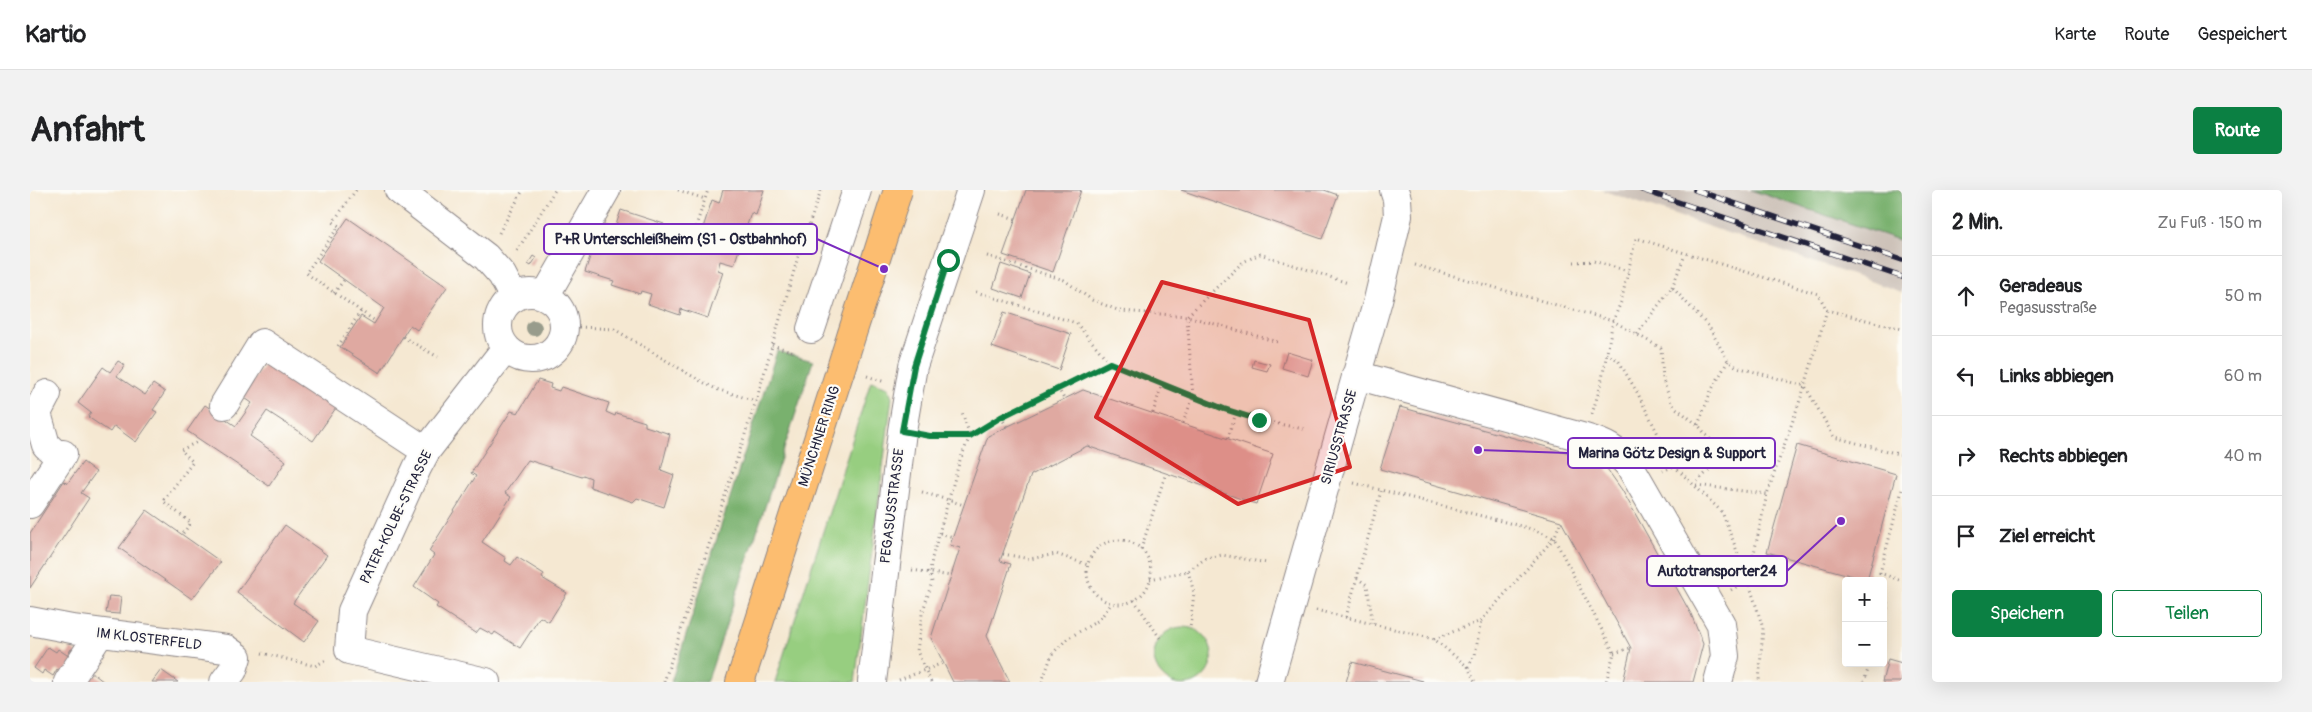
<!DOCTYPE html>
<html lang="de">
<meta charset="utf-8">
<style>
body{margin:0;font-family:Pangolin,sans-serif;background:#f2f2f2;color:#202124}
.controls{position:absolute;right:15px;bottom:15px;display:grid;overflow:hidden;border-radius:5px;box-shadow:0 5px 20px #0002}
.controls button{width:45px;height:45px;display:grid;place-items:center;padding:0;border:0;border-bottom:1px solid #e0e0e0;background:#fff;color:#202124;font:25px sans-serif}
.stop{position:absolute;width:15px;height:15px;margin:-11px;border:4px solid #0b8043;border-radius:50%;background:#fff}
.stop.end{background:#0b8043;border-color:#fff;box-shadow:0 1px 5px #0008}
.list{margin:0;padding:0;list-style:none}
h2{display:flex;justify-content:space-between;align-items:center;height:65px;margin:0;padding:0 20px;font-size:21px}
h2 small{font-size:16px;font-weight:400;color:#757577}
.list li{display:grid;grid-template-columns:32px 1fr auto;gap:15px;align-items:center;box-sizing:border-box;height:80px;padding:0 20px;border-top:1px solid #e0e0e0}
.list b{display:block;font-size:19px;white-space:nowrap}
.list p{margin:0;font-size:16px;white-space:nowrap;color:#757577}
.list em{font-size:16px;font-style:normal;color:#757577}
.actions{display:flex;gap:10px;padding:15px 20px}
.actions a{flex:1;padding:11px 0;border:1px solid #0b8043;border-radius:5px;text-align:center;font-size:18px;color:#0b8043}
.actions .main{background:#0b8043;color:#fff}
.icon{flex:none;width:28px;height:28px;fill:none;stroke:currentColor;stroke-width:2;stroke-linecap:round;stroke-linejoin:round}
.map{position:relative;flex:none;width:1872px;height:492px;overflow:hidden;border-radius:5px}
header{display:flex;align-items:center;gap:30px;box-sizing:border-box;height:70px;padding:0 25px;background:#fff;border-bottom:1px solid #e0e0e0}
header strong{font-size:24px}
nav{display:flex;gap:28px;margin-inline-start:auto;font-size:18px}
.intro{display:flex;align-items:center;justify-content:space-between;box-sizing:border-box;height:120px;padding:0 30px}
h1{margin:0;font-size:35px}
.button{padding:12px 22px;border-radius:5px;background:#0b8043;color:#fff;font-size:18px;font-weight:700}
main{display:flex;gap:30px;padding:0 30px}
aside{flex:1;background:#fff;border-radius:5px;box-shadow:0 5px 20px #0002}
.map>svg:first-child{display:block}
.industrial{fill:#cdc2b9}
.green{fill:#97ce80;stroke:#5c785e}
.forest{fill:#79b16e;stroke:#4e6a54}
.building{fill:#dfa9a1}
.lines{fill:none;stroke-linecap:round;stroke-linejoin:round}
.minor-casing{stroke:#8c8586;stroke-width:30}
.major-casing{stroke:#8c8586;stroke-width:30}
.path{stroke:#8c8586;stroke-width:3;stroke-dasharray:1 4;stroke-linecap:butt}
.minor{stroke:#fff;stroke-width:28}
.major{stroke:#fcbd6f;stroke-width:28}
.rail-casing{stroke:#22223b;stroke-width:5.5}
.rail{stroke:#fdfcf7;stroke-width:4;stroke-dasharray:11;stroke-linecap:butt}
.major-bridge-casing{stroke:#8c8586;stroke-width:30;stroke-linecap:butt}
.major-bridge{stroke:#fcbd6f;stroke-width:28}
.tree{fill:#989c8c}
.route{stroke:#0b8043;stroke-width:6}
.marked{fill:#d62828;fill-opacity:0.2;stroke:#d62828;stroke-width:4;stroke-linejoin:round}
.labels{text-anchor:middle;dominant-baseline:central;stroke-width:4.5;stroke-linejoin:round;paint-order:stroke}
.street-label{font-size:14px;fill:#22223b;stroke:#fdfcf7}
.leader{fill:none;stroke:#7b2cbf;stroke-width:2}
.callout-dot{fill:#7b2cbf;stroke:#fdfcf7;stroke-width:2}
.callout{fill:#fdfcf7;stroke:#7b2cbf;stroke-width:2}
.callout-label{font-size:15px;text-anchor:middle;font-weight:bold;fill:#22223b}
</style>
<header>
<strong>Kartio</strong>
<nav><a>Karte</a><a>Route</a><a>Gespeichert</a></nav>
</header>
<div class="intro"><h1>Anfahrt</h1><a class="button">Route</a></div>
<main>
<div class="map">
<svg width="1872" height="492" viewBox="0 0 1872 492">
<rect width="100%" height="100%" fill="#fdfcf7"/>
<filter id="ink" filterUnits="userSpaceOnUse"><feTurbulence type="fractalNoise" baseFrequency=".02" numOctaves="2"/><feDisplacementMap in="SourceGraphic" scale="10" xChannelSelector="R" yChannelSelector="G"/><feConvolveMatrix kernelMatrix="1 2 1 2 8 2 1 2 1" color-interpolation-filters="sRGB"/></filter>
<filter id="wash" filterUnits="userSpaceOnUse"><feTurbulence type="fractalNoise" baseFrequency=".0096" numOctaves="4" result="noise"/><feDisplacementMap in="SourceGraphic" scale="20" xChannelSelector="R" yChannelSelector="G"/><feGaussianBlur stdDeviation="1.12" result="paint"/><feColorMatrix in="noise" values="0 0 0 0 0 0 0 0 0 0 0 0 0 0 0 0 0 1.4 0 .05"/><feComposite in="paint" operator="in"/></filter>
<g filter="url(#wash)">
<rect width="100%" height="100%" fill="#f5e8d2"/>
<path class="industrial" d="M1571,0h150l151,51v51z"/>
<path class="green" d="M841,191l17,6 4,10 -37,285h-80z
M1124 466a29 29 0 1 1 58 0a29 29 0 1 1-58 0Z"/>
<path class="forest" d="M1721,0h146l5,2v49z
M747,161l36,10 -102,310 -5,11h-35z"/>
<g id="blocks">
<path class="building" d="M693,0h41l-8,25 -5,-2 -17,52 -14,-4 -2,9 5,2 -15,46 -27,-9 -1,6 -32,-11 3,-10 -10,-3 -1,3 -28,-9 2,-4 -29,-9 16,-49 14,5 6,-18 43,14 -1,5 9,3 1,-4 27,9 12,-37 7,3z
M996,0h55l-28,82 -50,-17z
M1151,0h143l14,5 -16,44z
M318,28l99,69 -30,43 -7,-5 -30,48 -40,-26 21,-31 13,8 10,-16 -66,-47z
M503,66l3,2 -5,8 -3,-2z
M971,74l29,10 -8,24 -29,-10z
M974,122l67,22 -12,36 -67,-23z
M1257,162l26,8 -5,16 -26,-8z
M238,168l70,47 -25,36 -46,-30 -17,25 36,25 -17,25 -82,-55 18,-26 31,21 16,-23 -10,-7z
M1224,170l16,4 -3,7 -15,-4z
M88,171l7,4 -8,11 28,19 8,-11 12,8 -12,18 4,2 -21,30 -22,-16 -4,6 -22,-15 3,-4 -13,-10 25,-36 7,5z
M508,190l13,4 -1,4 9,3 2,-4 48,16 -3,9 9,4 1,-3 29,9v4l25,8 -9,36 13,5 -10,32 -27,-9 -4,4 -43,-15 1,-9 -8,-3 -1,2 -54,-17 -23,33 6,4 -29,45 24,16 -1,3 6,4 6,-8 27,17 -2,4 25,15 -18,29 -9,-5 -20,31 -25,-16 -2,3 -13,-7 -4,5 -40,-26 2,-3 -24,-17 20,-32 -5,-4 47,-75 -5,-3 40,-62 7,2z
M1053,200l190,64 -17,50 -169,-58 -56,29 -31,86 11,3 -24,72 23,46h-57l-22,-44 29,-90 -10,-3 38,-109z
M1370,217l180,49 25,10 17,24 69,124 12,30 -10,38h-70l8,-34 -70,-127 -181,-52z
M1767,255l99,29 -29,106 -100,-28z
M53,272l13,10 -15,21 8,5 -59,90v-55l34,-52 3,3z
M117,320l74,52 -29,37 -73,-51z
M255,335l42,30 -34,48 26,18 -15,21 -67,-50z
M79,406l12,1 -2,17 -13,-1z
M18,457l8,5 2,-3 9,6 4,-6 8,5 -14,21 -8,-6 -4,7 -9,-6 -2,4 -8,-6z
M1858,469l14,4v19h-20z
M1322,472l71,19v1h-77z
M56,478l18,14h-28z
M131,480l17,12h-26z"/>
</g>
</g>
<g filter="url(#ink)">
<use href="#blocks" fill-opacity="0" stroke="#8c8586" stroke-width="1"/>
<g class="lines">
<defs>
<path id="minor" d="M369,0l87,67 16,18 12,23
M468 136a33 33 0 1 1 66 0a33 33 0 1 1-66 0Z
M515,106l61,-106
M781,139l46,-139
M1326,185l229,63c21,6 30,11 45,28l91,158 4,32 -7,26
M17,204l-10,19 9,32 14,13
M194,215l38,-62 164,108
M0,314l33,-50
M0,431l42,8 154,20 11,8 -4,13 -9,12
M38,492l32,-49
M456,492l-137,-32 3,-39 65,-143 9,-17 80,-103
M842,492l30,-251 11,-65 58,-176
M1239,492l109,-382 20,-84 -1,-17 -3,-9"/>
<path id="major" d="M710,492l100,-311"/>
</defs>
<use href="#minor" class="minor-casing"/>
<use href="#major" class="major-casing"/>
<path class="path" d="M326,0l-23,32 6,4 -33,47 69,48
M648,0l27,9
M970,24l16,5
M672,41l-7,-2 13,-39
M469,43l24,-43
M711,54l21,1
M487,61l38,-61
M957,66l77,24 28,20 28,11 67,5 91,26
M1544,72l19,-1 35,10
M1385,75l198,56 48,27 2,32 9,25 26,20 16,19 -2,23 -17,17
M1642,97l13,-32
M946,102l100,31 34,40
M304,103l10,-13
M534,136l50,3 83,50 19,10 40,12
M1607,144l35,-47 37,40 19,34 9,6 68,19 29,51 68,18
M373,147l35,20
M742,155l22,7
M308,156l23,-35
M1576,164l12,6 19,32 37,74 -11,5
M837,186l18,6
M1028,198l6,11
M1123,223l9,-29
M1562,224l9,-30 12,-63 8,-19 15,-64 182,56 9,16 75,19
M971,227l6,10
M1153,233l10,-26 -6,-81 56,-54 17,-8 88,29
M1668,235l13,-34 17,-30
M897,246h43l31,-19 109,-54 115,46 34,11 45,9
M1198,248l8,-25
M1644,276l48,46 26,68 15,48 -4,54
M1324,293l174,45 26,10 60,115 -8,29
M1666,295l71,9
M1872,300l-22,83 22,8
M892,302l42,13
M153,343l8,-10 -28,-22 30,-39 -12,-12 18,-9
M910,343l13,4
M1057 382a32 32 0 1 1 64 0a32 32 0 1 1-64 0Z
M1111,359l25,-76
M973,364l27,5 26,-5 32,11
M882,380l39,6
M1158,381l6,22 -4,35
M1327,388l10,7 6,39
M1120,389l38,-8 18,-13 16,-3 45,8
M1853,398l5,18 -5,14
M1701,400l17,-10 19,-86 38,-108 22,-76
M1104,410l26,38
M1286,420l118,29 34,28 7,15
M1316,427l35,-126
M1404,449l47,-18 73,-83 7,-17
M232,463l53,13 11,-6
M1584,463l17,-5
M1438,477l7,-12 6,-34
M869,490l44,-17
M634,492l92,-281 42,-144 23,-67
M901,492l-14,-31 5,-37 10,-32 -2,-10 2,-14 28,-98 10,-24 -8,-24
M1012,492l10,-28 15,-15 32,-19 13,-17
M1834,492l6,-19"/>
<use href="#minor" class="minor"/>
<use href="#major" class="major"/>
<defs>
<path id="rail" d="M1612,0l260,87
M1665,0l207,70"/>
</defs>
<use href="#rail" class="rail-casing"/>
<use href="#rail" class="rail"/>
<defs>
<path id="major-bridge" d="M810,181l58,-181"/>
</defs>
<use href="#major-bridge" class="major-bridge-casing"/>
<use href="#major-bridge" class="major-bridge"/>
</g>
<circle class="tree" cx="504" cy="138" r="8"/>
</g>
<g class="lines" filter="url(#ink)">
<path class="route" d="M918,70l-34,106 -12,65 28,5h40l31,-19 109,-54 114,46 35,11"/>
</g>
<path class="marked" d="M1132,92l147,38 41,147 -112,37 -142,-87z"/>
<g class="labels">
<g class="street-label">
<text transform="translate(789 246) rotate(-72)">MÜNCHNER RING</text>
<text transform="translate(1309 247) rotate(-74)">SIRIUSSTRASSE</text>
<text transform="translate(862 316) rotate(-83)">PEGASUSSTRASSE</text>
<text transform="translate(366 327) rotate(-64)">PATER-KOLBE-STRASSE</text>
<text transform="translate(119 449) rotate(7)">IM KLOSTERFELD</text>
</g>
</g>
<path class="leader" d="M854 79L787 49M1448 260L1538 263M1811 331L1757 381"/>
<g class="callout-dot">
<circle cx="854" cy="79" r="5"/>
<circle cx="1448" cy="260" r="5"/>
<circle cx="1811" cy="331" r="5"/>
</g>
<g class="callout">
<rect x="514" y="34" width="273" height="30" rx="5"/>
<rect x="1538" y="248" width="207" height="30" rx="5"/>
<rect x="1617" y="366" width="140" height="30" rx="5"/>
</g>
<g class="callout-label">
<text x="651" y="54">P+R Unterschleißheim (S1 - Ostbahnhof)</text>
<text x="1642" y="268">Marina Götz Design &amp; Support</text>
<text x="1687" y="386">Autotransporter24</text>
</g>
</svg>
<div class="controls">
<button>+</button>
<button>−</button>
</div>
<div class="stop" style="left:918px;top:70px"></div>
<div class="stop end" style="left:1229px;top:230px"></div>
</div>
<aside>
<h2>2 Min.<small>Zu Fuß · 150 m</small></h2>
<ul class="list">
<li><svg class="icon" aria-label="ahead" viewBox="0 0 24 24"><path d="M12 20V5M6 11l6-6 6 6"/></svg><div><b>Geradeaus</b><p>Pegasusstraße</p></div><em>50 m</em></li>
<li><svg class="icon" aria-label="left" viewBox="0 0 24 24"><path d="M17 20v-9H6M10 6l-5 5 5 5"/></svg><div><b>Links abbiegen</b></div><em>60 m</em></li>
<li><svg class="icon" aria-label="right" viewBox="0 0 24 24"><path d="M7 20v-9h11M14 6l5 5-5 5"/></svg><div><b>Rechts abbiegen</b></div><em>40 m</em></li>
<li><svg class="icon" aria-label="arrive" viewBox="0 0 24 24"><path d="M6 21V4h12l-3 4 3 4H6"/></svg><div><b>Ziel erreicht</b></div></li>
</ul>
<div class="actions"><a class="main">Speichern</a><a>Teilen</a></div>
</aside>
</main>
